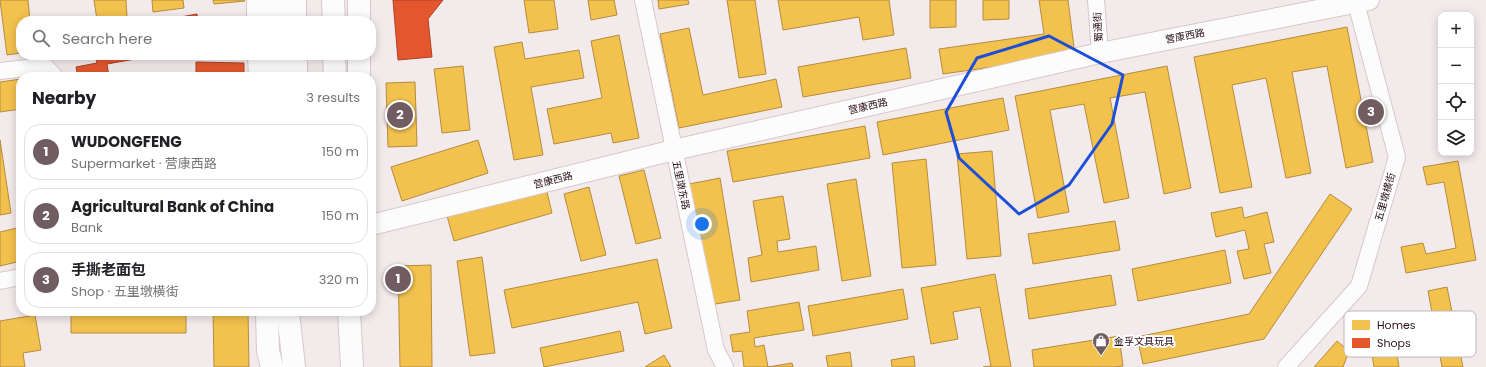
<!DOCTYPE html>
<meta charset="utf-8">
<style>
body{margin:0;font-family:Poppins,"Noto Sans SC",sans-serif;background:#f6f6f6;color:#202124}
.controls{position:absolute;right:12px;top:12px;display:grid;overflow:hidden;border-radius:8px;box-shadow:0 2px 10px #0003}
.controls button{width:36px;height:36px;display:grid;place-items:center;padding:0;border:0;border-bottom:1px solid #e0e0e0;background:#fff;color:#202124;font:20px sans-serif}
.you{position:absolute;left:702px;top:224px;width:14px;height:14px;margin:-10px;border:3px solid #fff;border-radius:50%;background:#1a73e8;box-shadow:0 0 0 6px #1a73e833}
.badge{display:grid;place-items:center;width:26px;height:26px;border-radius:50%;background:#705c61;color:#fff;font-size:13px;font-weight:700}
.pin{position:absolute;translate:-50% -50%;border:2px solid #fff;box-shadow:0 1px 4px #0006}
.list{margin:0;padding:0;list-style:none}
h2{display:flex;justify-content:space-between;align-items:center;height:52px;margin:0;padding:0 16px;font-size:17px}
h2 small{font-size:13px;font-weight:400;color:#757577}
.list li{display:grid;grid-template-columns:26px 1fr auto;gap:12px;align-items:center;box-sizing:border-box;height:56px;margin:0 8px 8px;padding:0 8px;border:1px solid #e0e0e0;border-radius:16px}
.list b{display:block;font-size:15px;white-space:nowrap}
.list p{margin:0;font-size:13px;white-space:nowrap;color:#757577}
.list em{font-size:13px;font-style:normal;color:#757577}
.icon{flex:none;width:22px;height:22px;fill:none;stroke:currentColor;stroke-width:2;stroke-linecap:round;stroke-linejoin:round}
.map{position:relative;flex:none;width:1486px;height:367px;overflow:hidden}
.search{position:absolute;background:#fff;box-shadow:0 2px 10px #0003;left:16px;top:16px;width:360px;height:44px;display:flex;align-items:center;gap:10px;box-sizing:border-box;padding:0 14px;border-radius:16px;color:#757577;font-size:15px}
.panel{position:absolute;background:#fff;box-shadow:0 2px 10px #0003;left:16px;top:72px;width:360px;height:244px;border-radius:16px}
.map>svg:first-child{display:block}
.homes{fill:#f2c14e;stroke:#b68c3d}
.shops{fill:#e4572e;stroke:#ac4227}
.lines{fill:none;stroke-linecap:round;stroke-linejoin:round}
.minor-casing{stroke:#d9c7ca;stroke-width:18}
.tertiary-casing{stroke:#d9c7ca;stroke-width:22}
.secondary-casing{stroke:#d9c7ca;stroke-width:24}
.trunk-casing{stroke:#d9c7ca;stroke-width:24}
.minor{stroke:#fdfcfc;stroke-width:16}
.tertiary{stroke:#fdfcfc;stroke-width:20}
.secondary{stroke:#fdfcfc;stroke-width:22}
.trunk{stroke:#fdfcfc;stroke-width:22}
.marked{fill:none;stroke:#1d4ed8;stroke-width:3;stroke-linejoin:round}
.labels{text-anchor:middle;dominant-baseline:central;stroke-width:4;stroke-linejoin:round;paint-order:stroke}
.street-label{font-size:10px;fill:#2a1016;stroke:#fff}
.poi-label{font-size:10px;fill:#2a1016;stroke:#fff;text-anchor:start}
.key{fill:#fff;stroke:#bfb7b9;stroke-width:1}
.key-label{font-size:11px;fill:#2a1016}
</style>
<div class="map">
<svg width="1486" height="367" viewBox="0 0 1486 367">
<rect width="100%" height="100%" fill="#f2eaeb"/>
<path class="homes" d="M0,0h28l2,21h-9v32l-14,2z
M94,0h32l1,17 -30,3z
M152,0h31l1,8 -31,4z
M213,0h31l1,1 -31,3z
M524,0h30l4,29 -29,4z
M588,0h26l3,15 -26,5z
M658,0h30l1,4 -30,5z
M727,0h28l11,74 -27,4z
M778,0h111l5,35 -31,5 -4,-23 -76,13z
M930,0h26v27l-26,1z
M983,0h26v19l-26,1z
M1039,0h29l7,55 -132,19 -4,-25 105,-15z
M67,19l1,2h-21z
M1347,27l26,135 -27,6 -19,-102 -35,6 19,101 -25,5 -20,-100 -34,7 20,102 -32,6 -26,-136z
M689,28l14,67 73,-16 6,28 -103,21 -19,-94z
M619,35l20,103 -26,5 -2,-10 -57,11 -7,-35 55,-11 -11,-57z
M522,42l3,17 54,-9 5,28 -53,9 12,68 -29,5 -20,-113z
M906,48l5,30 -108,19 -5,-30z
M463,66l7,64 -28,3 -8,-64z
M1167,66l24,122 -27,6 -19,-102 -35,6 19,100 -25,5 -20,-99 -34,6 19,102 -31,6 -23,-122z
M21,79v30l-21,3v-30z
M415,82l2,64 -29,1 -2,-64z
M1003,98l6,32 -126,25 -6,-33z
M865,126l5,32 -137,24 -6,-31z
M0,140l11,73 -11,2z
M478,140l10,33 -86,28 -11,-34z
M992,151l9,105 -34,3 -10,-105z
M926,159l10,106 -34,3 -10,-105z
M1458,161l18,99 -70,13 -5,-26 22,-4 3,11 30,-6 -12,-66 -17,3 -4,-18z
M644,170l17,68 -25,6 -17,-68z
M720,178l20,122 -31,5 -20,-121z
M856,179l15,97 -29,5 -15,-97z
M589,187l17,68 -25,6 -17,-67z
M546,188l6,25 -98,28 -7,-25z
M1330,194l22,15 -88,130 -121,25 -6,-27 112,-23z
M783,196l7,43 -13,2 1,11 38,-6 3,24 -68,12 -3,-24 14,-3 -9,-54z
M1242,207l2,11 23,-6 7,30 -10,2 7,29 -27,6 -7,-28 12,-2 -4,-19 -29,7 -5,-24z
M1115,221l5,29 -87,14 -5,-30z
M21,227v34l-21,5v-34z
M1225,250l6,33 -93,18 -6,-32z
M482,257l13,96 -25,3 -13,-95z
M657,259l15,69 -27,6 -7,-32 -126,26 -8,-38z
M431,265l1,102h-32l-2,-101z
M995,274l16,93h-28l8,-1 -11,-59 -27,5 5,27 -27,5 -10,-56z
M1111,275l5,30 -87,14 -4,-30z
M1447,287l16,80h-21l-14,-76z
M903,289l5,30 -95,17 -5,-30z
M799,302l5,28 -50,8 1,9 9,-2 4,22h-24l-2,-16 -9,1 -3,-17 20,-3 -3,-21z
M71,311h115v22h-115z
M213,311h35l1,56h-35z
M35,315l6,35 -18,3 2,14h-25v-46z
M1391,317l8,50h-25l-5,-32 -14,3 -2,-14z
M620,331l4,20 -80,16 -4,-19z
M1119,336l4,30 -9,1h-80l-2,-17z
M1337,341l12,10 -6,16h-29z
M850,352l2,15h-24l-2,-11z
M664,355l7,12h-26z
M914,356l1,11h-23l-1,-7z
M792,363l1,4h-25z"/>
<path class="shops" d="M393,0h50l-15,19 4,38 -34,3z
M197,14l1,7h-39z
M95,55h63l-51,9 2,13h-31l-2,-10 21,-4z
M196,62l48,1v14h-48z"/>
<g class="lines">
<defs>
<path id="minor" d="M643,0l73,350 9,17
M1096,0l4,53
M0,71l45,-5 10,11
M0,281l21,-4
M1286,367l73,-81 38,-129 -41,-154"/>
<path id="tertiary" d="M371,225l303,-75 426,-97 269,-53"/>
<path id="secondary" d="M258,0v21
M359,0v21
M259,55l1,22
M359,55v22
M267,311l1,40 4,16"/>
<path id="trunk" d="M274,0v21
M295,0v21
M333,0l1,21
M276,55v22
M296,55v22
M334,55l1,22
M288,311l6,56
M349,311l3,56"/>
</defs>
<use href="#minor" class="minor-casing"/>
<use href="#tertiary" class="tertiary-casing"/>
<use href="#secondary" class="secondary-casing"/>
<use href="#trunk" class="trunk-casing"/>
<use href="#minor" class="minor"/>
<use href="#tertiary" class="tertiary"/>
<use href="#secondary" class="secondary"/>
<use href="#trunk" class="trunk"/>
</g>
<path class="marked" d="M1049,36l74,39 -11,49 -43,61 -50,29 -60,-56 -13,-46 31,-54z"/>
<defs>
<symbol id="shop-pin" viewBox="-11 -11 22 30"><path d="M0 17L-7.5 6A9.5 9.5 0 1 1 7.5 6Z" fill="#705c61" stroke="#fff"/><path d="M-5-2.5h2.3a2.7 3.5 0 0 1 5.4 0H5L5.5 6h-11ZM-1.5-2.5h3a1.5 2.3 0 0 0-3 0Z" fill="#fff"/></symbol>
</defs>
<g fill-rule="evenodd">
<use href="#shop-pin" x="1091" y="331" width="20" height="27"/>
</g>
<g class="labels">
<g class="street-label">
<text transform="translate(1098 27) rotate(-94)">蜀通街</text>
<text transform="translate(1185 36) rotate(-11)">营康西路</text>
<text transform="translate(868 106) rotate(-13)">营康西路</text>
<text transform="translate(553 180) rotate(-14)">营康西路</text>
<text transform="translate(681 185) rotate(78)">五里墩东路</text>
<text transform="translate(1385 197) rotate(-74)">五里墩横街</text>
</g>
<g class="poi-label">
<text x="1114" y="341">金孚文具玩具</text>
</g>
</g>
<rect x="1344" y="311" width="132" height="46" rx="6" class="key"/>
<rect x="1352" y="320" width="18" height="10" fill="#f2c14e"/>
<rect x="1352" y="338" width="18" height="10" fill="#e4572e"/>
<g class="key-label">
<text x="1377" y="329">Homes</text>
<text x="1377" y="347">Shops</text>
</g>
</svg>
<div class="controls">
<button>+</button>
<button>−</button>
<button><svg class="icon" aria-label="locate" viewBox="0 0 24 24"><circle cx="12" cy="12" r="6"/><path d="M12 2v4M12 18v4M2 12h4M18 12h4"/></svg></button>
<button><svg class="icon" aria-label="layers" viewBox="0 0 24 24"><path d="M12 4l9 5-9 5-9-5zM3 14l9 5 9-5"/></svg></button>
</div>
<div class="you"></div>
<div class="pin badge" style="left:398px;top:279px">1</div>
<div class="pin badge" style="left:400px;top:115px">2</div>
<div class="pin badge" style="left:1371px;top:112px">3</div>
<div class="search"><svg class="icon" aria-label="search" viewBox="0 0 24 24"><circle cx="10" cy="10" r="6"/><path d="M15 15l6 6"/></svg>Search here</div>
<section class="panel">
<h2>Nearby<small>3 results</small></h2>
<ul class="list">
<li><span class="badge">1</span><div><b>WUDONGFENG</b><p>Supermarket · 营康西路</p></div><em>150 m</em></li>
<li><span class="badge">2</span><div><b>Agricultural Bank of China</b><p>Bank</p></div><em>150 m</em></li>
<li><span class="badge">3</span><div><b>手撕老面包</b><p>Shop · 五里墩横街</p></div><em>320 m</em></li>
</ul>
</section>
</div>
